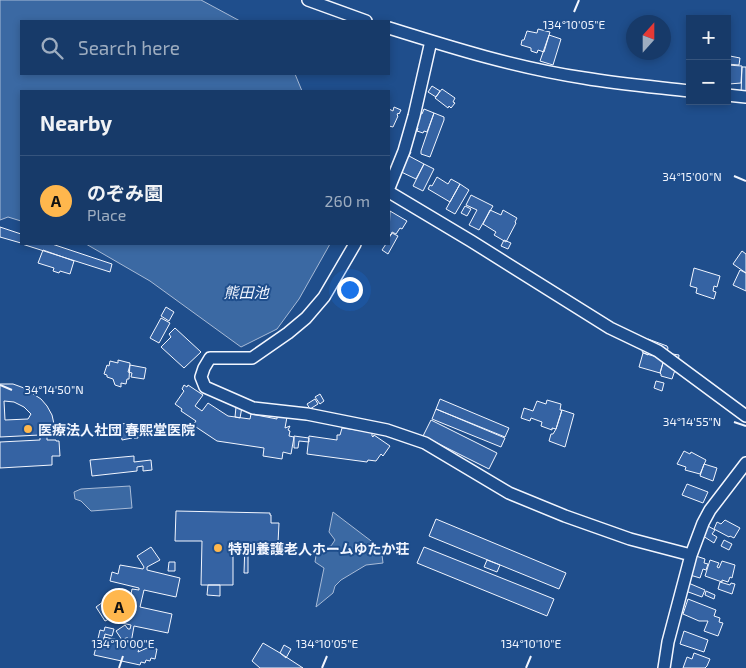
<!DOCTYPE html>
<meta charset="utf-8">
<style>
body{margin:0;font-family:"Exo 2","Noto Sans JP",sans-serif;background:#244571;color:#f1f3f6}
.controls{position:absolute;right:15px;top:15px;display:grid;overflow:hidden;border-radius:0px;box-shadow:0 2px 8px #0003}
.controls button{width:45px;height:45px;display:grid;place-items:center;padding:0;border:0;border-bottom:1px solid #36547d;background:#173a69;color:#f1f3f6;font:25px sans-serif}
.compass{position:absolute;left:626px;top:15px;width:45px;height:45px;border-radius:50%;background:#173a69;box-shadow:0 2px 8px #0003;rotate:21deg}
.you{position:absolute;left:349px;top:289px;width:18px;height:18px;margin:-12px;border:4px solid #fff;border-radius:50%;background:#1a73e8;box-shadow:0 0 0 8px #1a73e833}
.badge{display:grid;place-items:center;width:32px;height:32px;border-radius:50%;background:#ffb74d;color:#111;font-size:16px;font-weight:700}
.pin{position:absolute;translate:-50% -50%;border:2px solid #fff;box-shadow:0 1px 5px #0006}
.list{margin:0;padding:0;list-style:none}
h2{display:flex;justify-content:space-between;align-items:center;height:65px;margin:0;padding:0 20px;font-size:21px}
h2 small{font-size:16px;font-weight:400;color:#9eadc0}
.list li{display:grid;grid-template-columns:32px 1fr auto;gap:15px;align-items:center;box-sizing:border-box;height:90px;padding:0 20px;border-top:1px solid #36547d}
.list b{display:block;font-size:19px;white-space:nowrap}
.list p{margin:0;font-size:16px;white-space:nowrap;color:#9eadc0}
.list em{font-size:16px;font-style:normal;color:#9eadc0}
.icon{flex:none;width:28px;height:28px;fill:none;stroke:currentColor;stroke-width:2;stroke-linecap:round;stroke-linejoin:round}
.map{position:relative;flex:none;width:746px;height:668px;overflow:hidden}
.search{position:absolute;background:#173a69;box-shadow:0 2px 8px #0003;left:20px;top:20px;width:370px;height:55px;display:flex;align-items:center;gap:12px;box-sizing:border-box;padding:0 18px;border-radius:0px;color:#9eadc0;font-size:19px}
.panel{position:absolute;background:#173a69;box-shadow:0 2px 8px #0003;left:20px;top:90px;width:370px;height:155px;border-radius:0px}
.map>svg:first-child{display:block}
.water{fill:#3b69a3;stroke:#a8bbd7}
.building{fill:#3563a3;stroke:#f2f6ff;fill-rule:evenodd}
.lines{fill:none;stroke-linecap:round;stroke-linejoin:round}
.minor-casing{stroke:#f2f6ff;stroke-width:14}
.minor{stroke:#1f4e8c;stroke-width:11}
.ticks{fill:none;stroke:#f2f6ff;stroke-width:2}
.poi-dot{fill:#ffb74d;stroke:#1f4e8c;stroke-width:2}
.labels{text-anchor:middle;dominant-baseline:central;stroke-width:4;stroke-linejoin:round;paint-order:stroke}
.poi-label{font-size:14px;font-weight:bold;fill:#f2f6ff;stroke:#1f4e8c;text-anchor:start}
.water-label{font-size:15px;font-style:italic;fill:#f2f6ff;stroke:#1f4e8c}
.ticks-label{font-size:12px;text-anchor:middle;fill:#f2f6ff;stroke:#1f4e8c;stroke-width:4;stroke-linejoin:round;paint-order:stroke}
</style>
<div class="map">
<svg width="746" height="668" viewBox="0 0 746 668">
<rect width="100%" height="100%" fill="#1f4e8c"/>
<path class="water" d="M0,0h201l39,21h-219v53h274l7,17h-281v130l-13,-4 -8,3z
M86,244h244l-31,55 -22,30 -36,18 -91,-66z
M130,486l2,22 -41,3 -10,-10 -6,-2 -1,-7 7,-3z
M333,512l46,35 3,8 1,8 -17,2 -25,15 -6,6 -2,7 -17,14 8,-39 -9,-6 2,-13 14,-3 4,-6 -6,-8z"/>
<path class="building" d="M538,29l12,3 -6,20 -6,-2 -1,3 -6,-2v-3l-10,-3 1,-5h2l3,-9 10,2z
M549,35l12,4 -8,26 -13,-4z
M730,56l10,2 -1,7 -12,-1v-6z
M727,65l15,1 -1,17 -12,1 1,-4h-3z
M742,67h4v27h-5z
M432,86l8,5 -4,6 -8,-5z
M442,89l13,9 -2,4 2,1 -4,5 -2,-2 -1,2 -13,-10z
M394,107l7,3 -2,4 -1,-1 -1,2 1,1 -5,11 -4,-1v-17l4,2z
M424,109l10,4 -7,19 -3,-1 -1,2 -6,-2 1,-3 -12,-4 6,-14 10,4z
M434,113l10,4v3l-14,37 -9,-3v-3z
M400,147l11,5 -2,4 15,8 -8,15 -21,-10 2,-9 -2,-1z
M424,164l10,5 -11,22 -10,-5z
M437,177l11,7 3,-5 9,5 -10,18 -22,-13 2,-4 2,1z
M460,184l9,6 -14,24 -9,-5z
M471,195l22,11 -14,24 -10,-5 8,-15 -11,-5z
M465,206l6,3 -4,7 -6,-3z
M490,210l11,5 2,-5 14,8 -2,4 1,1 -10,19 -12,-7 2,-3 -13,-8z
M390,211l17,10 -5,8 -2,-1 -4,6 -4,-2 -1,3 -2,-2z
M0,227l21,7v9l-21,-6z
M392,233l6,3 -10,18 -6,-4 4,-6h3v-6z
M504,240l7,3 -3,6 -7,-3z
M22,244h30l60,20 -2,8z
M43,250l31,11 -4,13 -10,-3 -1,2 -6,-2 1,-3 -16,-5z
M742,251l4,3v19l-13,-9z
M694,268l26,8 -3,11 -3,-1 -1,5 3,1 -2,7 -18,-6 1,-5 -7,-2z
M740,270l6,3v18l-13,-6z
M166,307l8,5 -5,9 -8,-5z
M161,318l9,5 -11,20 -9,-5z
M175,328l26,24 -17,16 -23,-21 10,-10 -2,-3z
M648,339l19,7 1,2 -1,4 -16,-3 -3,6 -6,-3z
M643,353l21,6 -4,14 -21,-6z
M666,353l13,2 -2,16 -2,-1 -3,9 -11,-3v-2l-1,-1z
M118,360l12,3 -1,16h-2l-1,5 -5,-1v4l-6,-2 -2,-6 -6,-2v-2l-3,-1 3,-9 2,1 1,-5 8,2z
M130,365l16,3 -2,11 -13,-2 1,-4 -4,-1z
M656,381l8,2 -2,8 -8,-3z
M0,384h13l11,4 17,11 6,7 5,9 4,18 -9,1v6h9v1h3l1,15h-8v9l-52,3v-26l40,-2v-5l-40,2zM4,401l10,1 10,5 7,7 -3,5 -23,1z
M184,385l3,2 1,-2 15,10 -8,11 7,5 6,-8 20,13 22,3 1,-5 26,5v-3l10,1 -2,11 5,-2 -2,4 2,1 -1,5 5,1 -3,17 -8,-2 -1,7 -19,-3 1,-8 -47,-7 -24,-16 3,-4 -15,-10 1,-2 -7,-5 9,-13 -2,-2z
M320,394l4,7 -4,3 -5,-7z
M315,399l3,5 -8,5 -3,-5z
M440,399l69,29 -4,9 -69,-28z
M547,400l14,4 -1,6h2l-6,19 -4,-1v2l-11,-4 1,-4 -11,-4 -1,3 -9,-3 3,-10 9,3 4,-10 9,3z
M236,407h6l-2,11 -5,-1z
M436,409l69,29 -4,9 -69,-28z
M562,410l12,4 -9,33 -16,-6 2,-7h2l3,-5z
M431,420l66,33 -8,16 -66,-33z
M130,423l2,15 -10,2 -2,-16z
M137,428l1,10h-4l-1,-9z
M342,428l30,4v4l1,1 1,-2 16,11 -7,10 -2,-2 -5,7 -8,-1 -1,2 -60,-8 2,-18 28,4v-5h3z
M294,436l15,2v4l-10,-1 -1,7h-4z
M684,451l6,3 1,-2 15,8 -6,14 -15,-4 1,-3 -9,-3z
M134,456v6l17,-2 1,10 -9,1v-5l-6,1v4l-45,5 -2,-16z
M704,464l13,4 -4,13 -13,-5z
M687,484l21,8 -5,11 -21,-8z
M176,511l94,2v2h1v8h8l-1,20h-45v42h-32l1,-44h-27z
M436,519l130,54 -7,16 -130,-53z
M725,520l15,8 -6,10 -4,-2 -1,1 -15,-8 3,-7 4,2z
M708,526l7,4 -3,4 5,3 -3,6 -11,-7z
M724,540l8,4 -3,6 -8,-4z
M245,543h3v30h-4z
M151,547l9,13 -13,7v3l33,8 -4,19 -32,-7 -4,17 32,7 -4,19 -34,-7 -3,17 9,2 -2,7 9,-4 10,1 -2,10 -4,-1 -1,3 -4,-1 -1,3 -4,-1 -1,3 -46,-10 3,-12 6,2 1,-8 24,5v-4h-2l-4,2 -6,-9 9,-6 3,4h2l1,-4 -14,-3 1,-3 -7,-1 -6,3 -9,-14 14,-10 4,6 15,1 3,-15 7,1v-2l-29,-7 2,-9 6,2 2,-9 23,4 1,-2 -7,-11z
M424,547l130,52 -7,17 -130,-53z
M696,556l9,3 -1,4 4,1 -2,6 -3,-1 -3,9 -10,-3z
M487,560l13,5 -3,7 -13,-5z
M710,560l9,3 -2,4 2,1 3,-7 13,4 -3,13 -2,-1 -2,5 -6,-2v2l-17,-6z
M169,562h6v9h-7z
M686,582l19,8 -3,7 -19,-7z
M720,582l10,3 1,-2 4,1 -3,10 -14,-5z
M208,585h12v11l-13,-1z
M706,591l9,4 -1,4 -9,-4z
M688,599l28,11 -2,6 6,2 -1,4 4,1 -5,13 -14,-5 4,-10h-9l-16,-7z
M105,627l9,2 -2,7 -7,-2 -2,11 -6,-2 3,-13 4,1z
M684,631l24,9 -4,12 -24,-8z
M263,643l17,10 23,15h-43l-8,-7z
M284,645l7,4 -5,9 -6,-5z
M694,653l16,6 -3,7 -2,2h-22l4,-11 5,2z"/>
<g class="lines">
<defs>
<path id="minor" d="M308,0l58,21
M389,28c64,20 128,40 195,50 35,6 71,9 106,13
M727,95l19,2
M389,188l15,-37 10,-35 17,-75
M389,192l82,49 139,87 48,23 88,65
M355,244l-31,53 -18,21 -18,15 -36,25h-42l-6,10 -3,9 4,10 48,21 54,6 80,16 38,13 84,50 56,23 65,23 61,16
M664,668l4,-26 23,-87 12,-32 7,-13 36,-47"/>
</defs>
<use href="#minor" class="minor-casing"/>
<use href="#minor" class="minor"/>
</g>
<path class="ticks" d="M574,12l5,-12M734,176l12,5M0,385l12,5M734,422l12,4M119,668l4,-12M322,668l5,-12M526,668l5,-12"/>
<g class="poi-dot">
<circle cx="28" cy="429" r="5"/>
<circle cx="218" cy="548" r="5"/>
</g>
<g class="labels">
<g class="poi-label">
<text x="38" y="429">医療法人社団 春熙堂医院</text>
<text x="228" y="548">特別養護老人ホームゆたか荘</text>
</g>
<g class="water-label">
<text x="246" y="292">熊田池</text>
</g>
</g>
<g class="ticks-label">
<text x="574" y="29">134°10'05"E</text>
<text x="692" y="181">34°15'00"N</text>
<text x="54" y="394">34°14'50"N</text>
<text x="692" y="426">34°14'55"N</text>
<text x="123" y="648">134°10'00"E</text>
<text x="327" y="648">134°10'05"E</text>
<text x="531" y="648">134°10'10"E</text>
</g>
</svg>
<div class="controls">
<button>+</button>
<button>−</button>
</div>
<svg class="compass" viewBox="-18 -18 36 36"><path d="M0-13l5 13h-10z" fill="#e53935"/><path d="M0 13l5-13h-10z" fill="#9eadc0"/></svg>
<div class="you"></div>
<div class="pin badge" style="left:119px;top:606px">A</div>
<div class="search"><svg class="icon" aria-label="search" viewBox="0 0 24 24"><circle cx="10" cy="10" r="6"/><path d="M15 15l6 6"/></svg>Search here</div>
<section class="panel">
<h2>Nearby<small></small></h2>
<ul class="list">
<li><span class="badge">A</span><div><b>のぞみ園</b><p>Place</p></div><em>260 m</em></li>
</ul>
</section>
</div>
